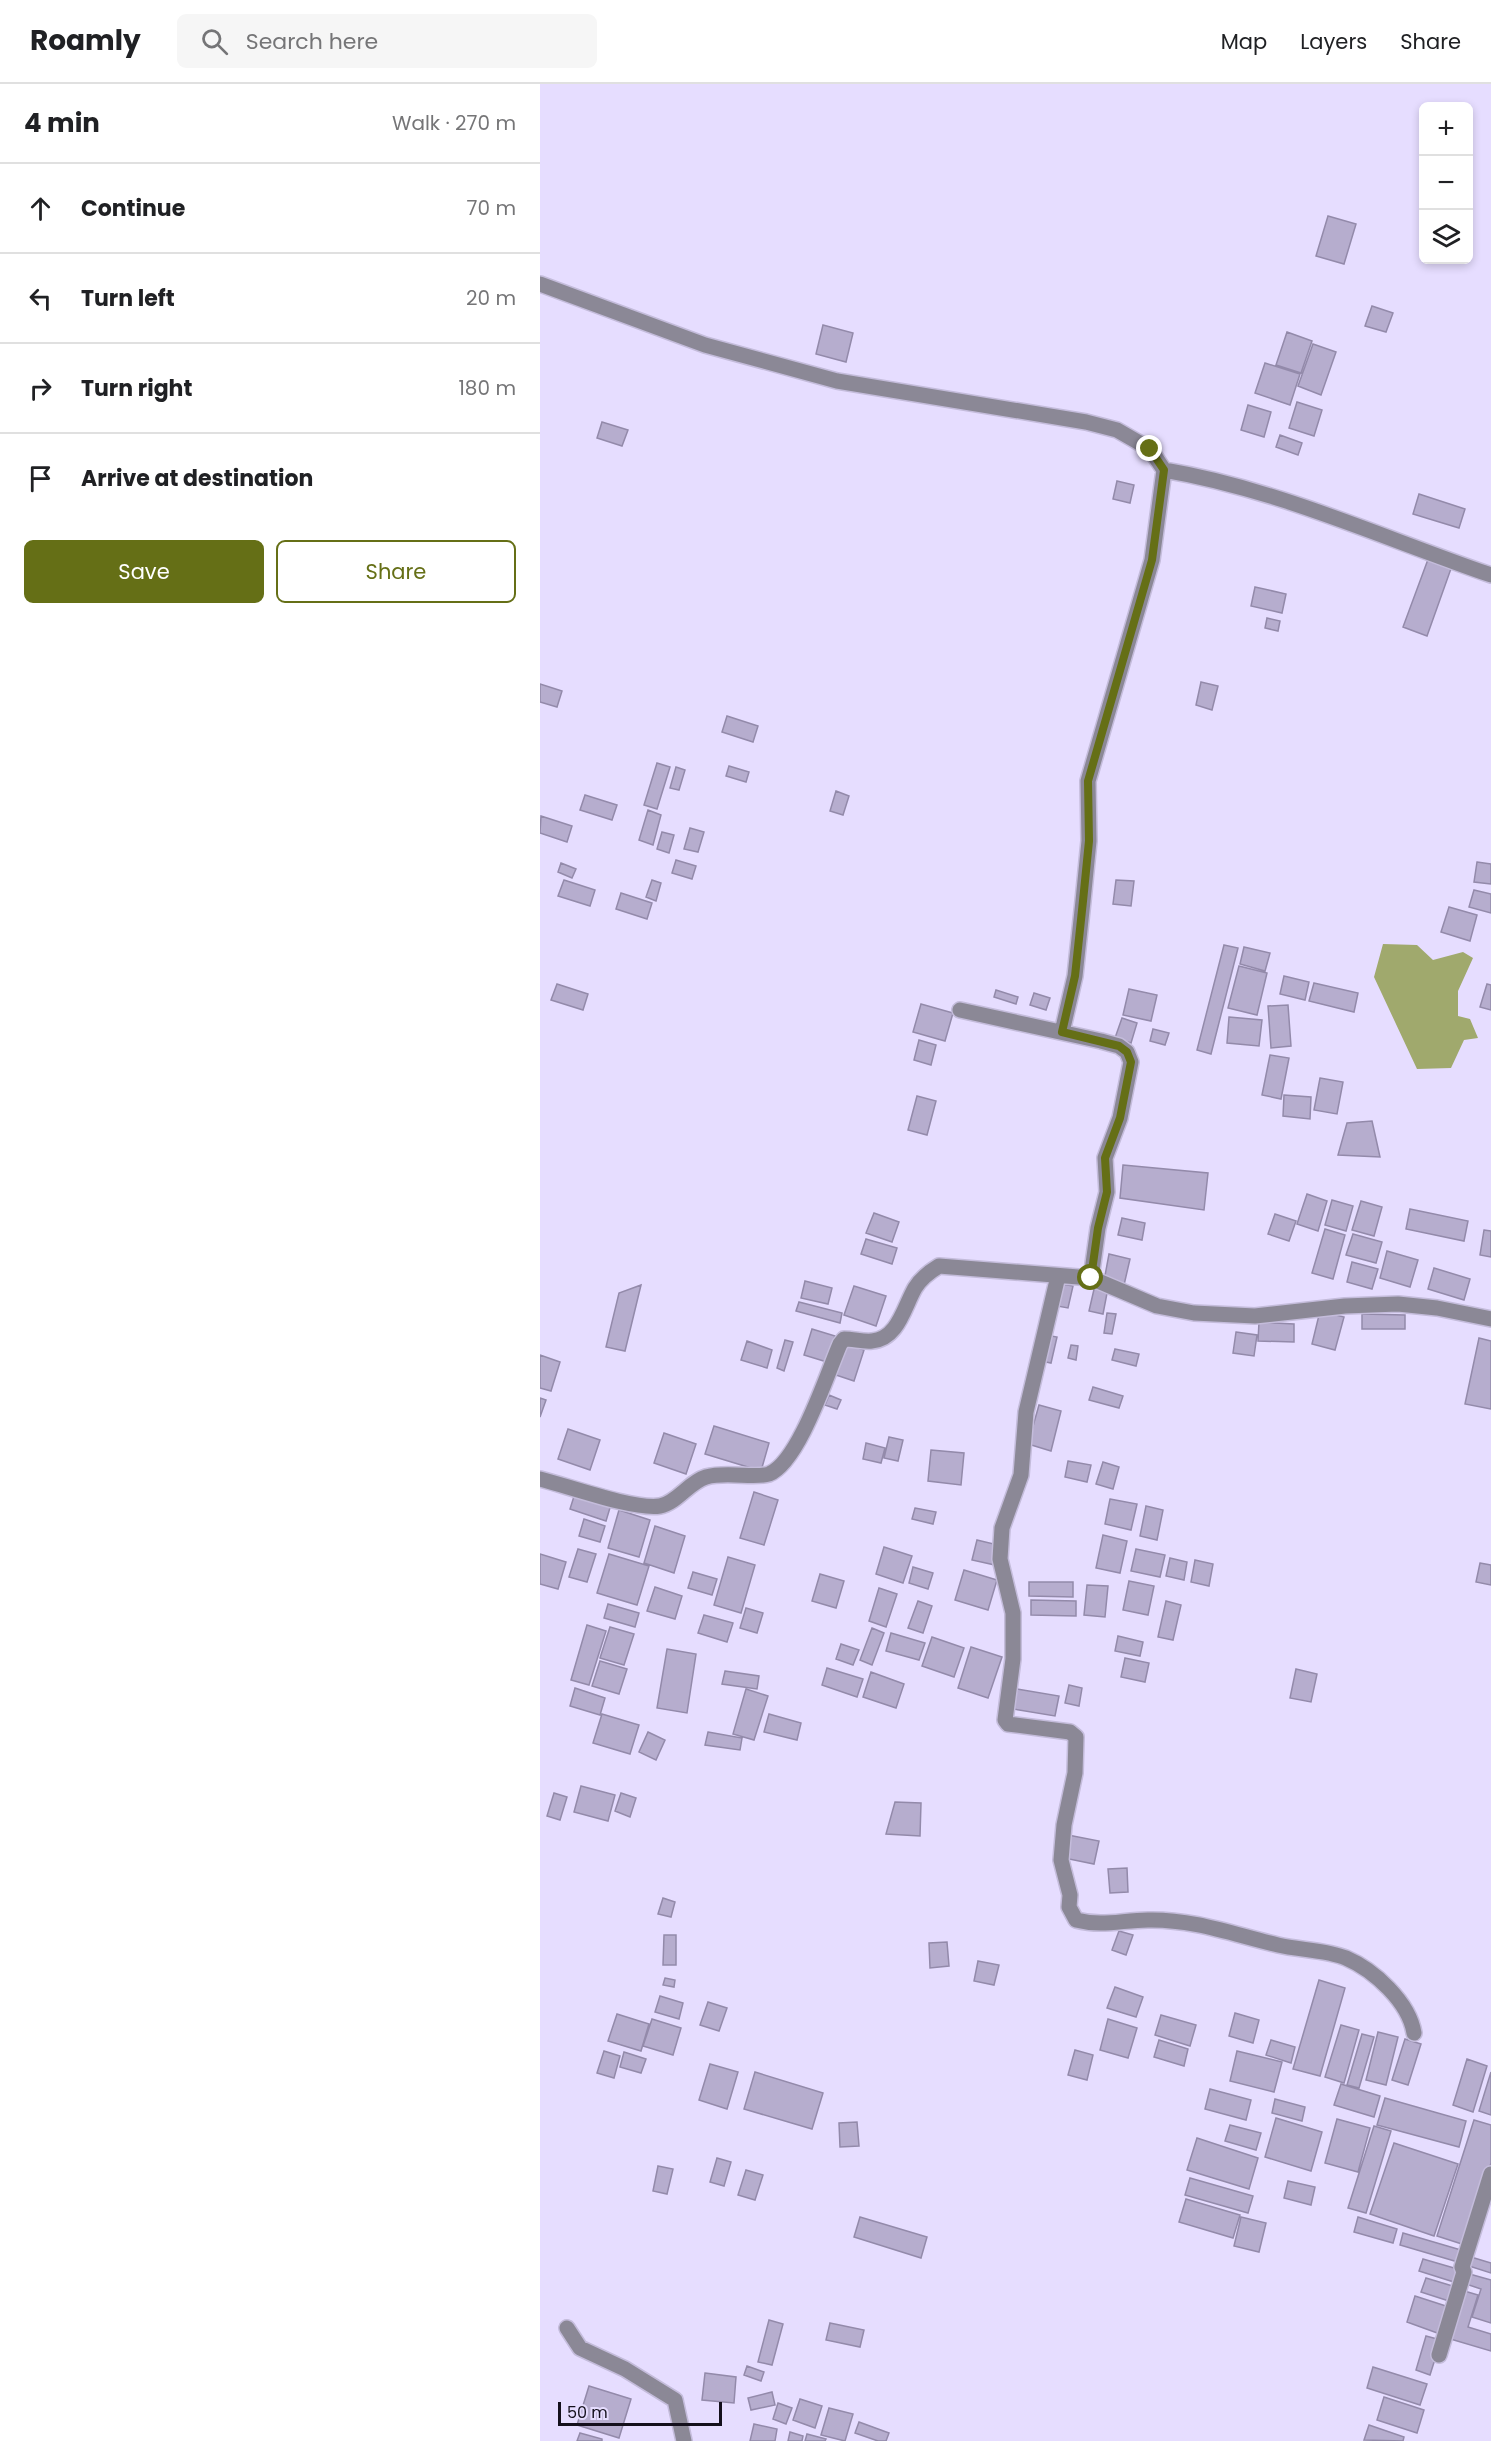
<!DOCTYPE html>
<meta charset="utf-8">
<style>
body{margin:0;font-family:Poppins,sans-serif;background:#f6f6f6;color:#202124}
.controls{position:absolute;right:18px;top:18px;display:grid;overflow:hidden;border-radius:9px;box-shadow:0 3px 9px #0003}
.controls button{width:54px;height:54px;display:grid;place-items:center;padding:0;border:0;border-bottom:2px solid #e0e0e0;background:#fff;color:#202124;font:30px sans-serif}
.scale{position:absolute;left:18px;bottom:15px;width:164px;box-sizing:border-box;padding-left:6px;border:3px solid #14101c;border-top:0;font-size:16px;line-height:21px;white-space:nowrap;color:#14101c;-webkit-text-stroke:4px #e6ddff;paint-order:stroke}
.stop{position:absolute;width:18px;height:18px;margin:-14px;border:4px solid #656f16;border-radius:50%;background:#fff}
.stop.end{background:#656f16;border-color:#fff;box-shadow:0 2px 6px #0008}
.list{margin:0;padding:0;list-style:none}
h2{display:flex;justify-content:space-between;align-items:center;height:78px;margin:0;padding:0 24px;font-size:26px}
h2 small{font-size:20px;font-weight:400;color:#757577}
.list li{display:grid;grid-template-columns:39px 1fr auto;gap:18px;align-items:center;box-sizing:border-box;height:90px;padding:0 24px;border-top:2px solid #e0e0e0}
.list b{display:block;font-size:22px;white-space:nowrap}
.list em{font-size:20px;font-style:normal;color:#757577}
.actions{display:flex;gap:12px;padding:18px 24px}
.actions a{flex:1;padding:14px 0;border:2px solid #656f16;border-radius:9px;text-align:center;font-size:21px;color:#656f16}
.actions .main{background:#656f16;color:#fff}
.icon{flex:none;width:33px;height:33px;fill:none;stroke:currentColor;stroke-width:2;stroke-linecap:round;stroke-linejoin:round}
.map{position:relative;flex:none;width:951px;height:2357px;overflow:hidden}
header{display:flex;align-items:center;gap:36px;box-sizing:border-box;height:84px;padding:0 30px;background:#fff;border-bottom:2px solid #e0e0e0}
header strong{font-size:28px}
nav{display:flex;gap:33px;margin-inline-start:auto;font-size:21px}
.search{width:420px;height:54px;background:#f6f6f6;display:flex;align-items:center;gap:15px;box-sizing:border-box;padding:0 21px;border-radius:9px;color:#757577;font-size:22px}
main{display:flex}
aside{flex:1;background:#fff}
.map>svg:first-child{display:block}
.water{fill:#a0a96d}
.building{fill:#b6adce;stroke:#938aaa;stroke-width:1.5}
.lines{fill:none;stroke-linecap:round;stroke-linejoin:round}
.minor-casing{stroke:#c4bcdb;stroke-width:18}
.minor{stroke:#8b8896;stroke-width:15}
.route{stroke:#656f16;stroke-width:8}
</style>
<header>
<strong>Roamly</strong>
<div class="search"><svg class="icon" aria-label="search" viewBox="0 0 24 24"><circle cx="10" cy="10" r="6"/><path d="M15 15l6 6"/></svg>Search here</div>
<nav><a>Map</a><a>Layers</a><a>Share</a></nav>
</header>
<main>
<aside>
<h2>4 min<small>Walk · 270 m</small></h2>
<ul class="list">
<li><svg class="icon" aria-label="ahead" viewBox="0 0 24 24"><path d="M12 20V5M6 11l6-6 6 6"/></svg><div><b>Continue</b></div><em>70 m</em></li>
<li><svg class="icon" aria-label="left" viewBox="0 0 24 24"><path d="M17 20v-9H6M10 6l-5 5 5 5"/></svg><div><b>Turn left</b></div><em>20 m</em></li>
<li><svg class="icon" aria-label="right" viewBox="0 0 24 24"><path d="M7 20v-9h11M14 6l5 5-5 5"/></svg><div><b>Turn right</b></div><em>180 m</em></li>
<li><svg class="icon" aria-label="arrive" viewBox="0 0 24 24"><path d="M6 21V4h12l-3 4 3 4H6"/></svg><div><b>Arrive at destination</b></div></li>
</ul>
<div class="actions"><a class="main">Save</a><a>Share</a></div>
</aside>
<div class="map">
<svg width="951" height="2357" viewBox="0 0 951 2357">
<rect width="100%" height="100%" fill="#e6ddff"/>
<path class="water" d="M843,860l34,1 16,15 30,-8 10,6 -15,33v25l12,3 8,19 -14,2 -13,28 -34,1 -43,-92z"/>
<path class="building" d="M788,132l28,8 -12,40 -28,-8z
M832,222l21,7 -7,19 -21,-6z
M283,241l30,8 -7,29 -30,-8z
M747,248l25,9 -11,32 -25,-8z
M773,260l23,8 -15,43 -23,-9z
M725,279l35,11 -10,31 -35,-12z
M757,318l25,8 -8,26 -25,-8z
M708,321l23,7 -7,25 -23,-7z
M62,338l26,8 -6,16 -25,-8z
M740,351l22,8 -4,12 -22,-8z
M577,397l17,4 -4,18 -17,-4z
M879,410l46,15 -6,19 -46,-14z
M890,470l23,9 -26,73 -24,-9z
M715,503l31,7 -4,19 -31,-7z
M727,534l13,3 -2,10 -13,-3z
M661,598l17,4 -6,24 -16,-5z
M0,600l22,7 -5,16 -17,-5z
M187,632l31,10 -5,16 -31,-10z
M117,679l13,4 -13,42 -13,-4z
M189,682l20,6 -3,10 -20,-6z
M136,683l9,3 -6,20 -9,-2z
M296,707l13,5 -6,19 -13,-4z
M45,711l32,10 -5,15 -32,-10z
M108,726l13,5 -8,30 -14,-5z
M1,732l31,10 -5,16 -27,-9z
M150,744l14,4 -6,20 -14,-3z
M122,748l12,3 -5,18 -12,-4z
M136,776l20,6 -4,13 -20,-6z
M937,778l14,2v20l-17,-2z
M21,779l15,6 -4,9 -14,-6z
M24,796l31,10 -5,16 -32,-10z
M112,796l9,3 -5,18 -10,-4z
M576,796l18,1 -3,25 -18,-2z
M934,806l17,4v19l-22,-6z
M81,809l31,10 -5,16 -31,-10z
M909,823l28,8 -7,26 -29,-9z
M684,861l14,3 -27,106 -14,-4z
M704,863l26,6 -5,18 -25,-7z
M699,882l28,7 -10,42 -29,-7z
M744,892l25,6 -4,18 -25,-6z
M774,899l44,10 -4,19 -45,-11z
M17,900l31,10 -5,16 -32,-10z
M947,900l4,1v25l-11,-3z
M589,905l28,6 -6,26 -28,-6z
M456,906l22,7 -2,7 -22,-7z
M494,909l16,5 -4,12 -16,-5z
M381,920l32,9 -8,28 -32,-9z
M748,921l3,41 -20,2 -3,-42z
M689,933l33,3 -3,26 -32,-3z
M582,934l15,5 -6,20 -16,-5z
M613,945l16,4 -4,12 -15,-4z
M379,956l17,5 -5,20 -17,-5z
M730,971l19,3 -8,41 -19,-4z
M780,994l23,4 -6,32 -23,-4z
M744,1011l27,2 -1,22 -27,-3z
M377,1012l19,5 -9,34 -19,-5z
M832,1037l8,36 -42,-2 9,-32z
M583,1081l85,8 -4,37 -84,-12z
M767,1110l20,7 -9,30 -21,-7z
M792,1116l21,6 -7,25 -21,-6z
M821,1117l21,6 -8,29 -22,-6z
M870,1125l58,12 -4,20 -58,-12z
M334,1129l25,9 -7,20 -26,-9z
M735,1130l21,7 -7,20 -21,-7z
M582,1134l23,5 -3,17 -24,-5z
M785,1145l20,6 -12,44 -21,-6z
M944,1146l7,1v26l-11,-2z
M813,1150l29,8 -6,21 -30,-8z
M326,1155l31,9 -5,16 -31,-10z
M847,1167l31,9 -8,27 -30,-9z
M569,1170l21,5 -6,26 -20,-4z
M812,1178l26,7 -6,20 -25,-7z
M894,1184l36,11 -6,21 -36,-11z
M265,1197l27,7 -4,16 -27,-6z
M522,1200l11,2 -5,22 -11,-2z
M101,1201l-16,66 -19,-4 13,-54z
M555,1201l13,3 -5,26 -14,-3z
M314,1202l32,10 -10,30 -32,-11z
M259,1218l43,11 -2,10 -44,-12z
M780,1227l24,6 -9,33 -23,-6z
M567,1229l9,1 -4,20 -8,-1z
M822,1230l43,1v14h-43z
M719,1238l35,2v18l-36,-1z
M272,1245l23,7 -8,26 -23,-7z
M696,1248l21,3 -3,21 -21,-3z
M506,1251l11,2 -6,26 -10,-2z
M939,1254l12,3v68l-26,-5z
M245,1256l8,2 -9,29 -7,-3z
M207,1257l25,9 -5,18 -26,-8z
M306,1260l18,6 -10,31 -18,-6z
M531,1261l7,1 -2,14 -8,-2z
M575,1265l24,5 -3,12 -24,-6z
M0,1271l20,7 -9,29 -11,-3z
M553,1303l30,9 -4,12 -30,-8z
M289,1311l12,5 -4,9 -12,-4z
M0,1314l6,2 -6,17z
M499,1321l22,6 -10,40 -23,-7z
M174,1342l55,17 -8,28 -56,-17z
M28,1345l32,11 -10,30 -32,-11z
M124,1349l32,11 -10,30 -32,-11z
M349,1353l14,3 -5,21 -14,-3z
M326,1359l19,5 -4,15 -18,-4z
M391,1366l33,3 -3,32 -33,-4z
M528,1377l23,4 -4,17 -22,-5z
M563,1378l16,5 -6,22 -17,-5z
M36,1406l36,11 -6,20 -36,-12z
M214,1408l24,8 -14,45 -24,-7z
M570,1415l27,5 -6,26 -26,-6z
M606,1422l17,4 -6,30 -17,-4z
M375,1424l21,4 -3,12 -21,-5z
M79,1426l31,10 -11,37 -31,-9z
M44,1435l21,7 -5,16 -21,-6z
M115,1442l30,10 -11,37 -30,-10z
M563,1451l24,6 -7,32 -24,-5z
M437,1456l21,5 -3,20 -23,-5z
M344,1463l28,9 -9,27 -27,-9z
M38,1465l18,5 -9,28 -18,-5z
M596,1465l29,6 -5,22 -29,-6z
M0,1470l26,8 -8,27 -18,-5z
M69,1470l40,12 -12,39 -40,-12z
M188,1473l27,8 -14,48 -27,-8z
M630,1474l17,4 -3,18 -18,-4z
M655,1476l18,4 -4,22 -18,-4z
M940,1479l11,2v20l-15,-3z
M373,1483l20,6 -5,16 -19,-6z
M424,1486l33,10 -9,30 -33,-10z
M153,1488l24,7 -5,16 -24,-7z
M280,1490l24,7 -8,27 -24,-7z
M589,1497l25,5 -6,29 -25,-5z
M489,1498h44v15l-44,-1z
M547,1501l21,1 -3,31 -21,-2z
M115,1503l27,9 -7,23 -28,-8z
M339,1504l18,6 -11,33 -17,-6z
M491,1516l45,1v15l-45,-1z
M378,1517l14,5 -9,27 -15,-5z
M626,1517l15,4 -8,35 -15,-3z
M68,1520l31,9 -4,14 -31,-9z
M206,1524l17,5 -6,20 -17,-5z
M164,1531l29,8 -6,19 -29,-9z
M47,1541l19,6 -17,54 -18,-5z
M70,1543l24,7 -10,31 -24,-7z
M332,1544l12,5 -12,32 -12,-5z
M351,1549l34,10 -6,17 -33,-9z
M578,1552l25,6 -3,14 -25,-5z
M392,1553l32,11 -10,29 -32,-11z
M301,1560l18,6 -6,15 -17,-6z
M431,1563l31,10 -14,41 -30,-10z
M127,1565l29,5 -9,59 -30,-5z
M585,1574l24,5 -4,19 -24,-5z
M60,1577l27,8 -8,25 -27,-8z
M287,1584l36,11 -6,18 -35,-12z
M756,1585l21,5 -6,28 -21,-4z
M185,1587l34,5 -2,13 -35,-5z
M331,1588l33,12 -8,24 -33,-11z
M529,1601l13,3 -3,18 -14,-3z
M35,1604l30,10 -5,17 -30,-9z
M206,1605l22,7 -14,44 -21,-6z
M477,1605l42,7 -4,20 -42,-7z
M62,1630l37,11 -9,29 -37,-11z
M229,1630l32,9 -4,17 -33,-8z
M108,1648l17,8 -9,20 -17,-8z
M168,1648l34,6 -2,12 -35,-5z
M41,1702l34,9 -7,26 -34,-9z
M14,1709l13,4 -7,23 -13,-4z
M81,1709l15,5 -6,19 -15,-6z
M355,1718l26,1 -1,33 -34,-2z
M528,1751l31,6 -5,23 -30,-6z
M587,1784l1,24 -18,1 -2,-24z
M123,1814l12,4 -4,15 -13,-3z
M579,1847l14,4 -7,20 -14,-5z
M124,1851h12v30h-13z
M407,1858l2,24 -19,2 -1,-25z
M438,1877l21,4 -5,20 -20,-4z
M125,1894l10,2 -1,7 -11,-2z
M779,1896l26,8 -25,88 -27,-7z
M575,1903l28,10 -7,20 -29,-9z
M120,1912l23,7 -4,16 -24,-7z
M168,1918l19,6 -8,23 -19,-6z
M695,1929l24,7 -6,23 -24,-7z
M77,1930l32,10 -8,27 -33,-10z
M621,1931l35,10 -6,21 -35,-11z
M112,1935l29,9 -8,27 -30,-9z
M568,1935l29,9 -9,30 -28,-8z
M801,1941l18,5 -15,53 -19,-6z
M838,1948l20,5 -12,48 -20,-5z
M822,1950l12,3 -15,51 -12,-3z
M865,1955l16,5 -13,41 -16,-5z
M619,1956l29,9 -4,17 -30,-9z
M731,1956l24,7 -4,16 -25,-8z
M535,1966l18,5 -6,25 -19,-5z
M64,1967l16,5 -6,22 -17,-5z
M697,1967l45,11 -8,30 -44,-11z
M84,1968l22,7 -5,14 -21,-6z
M927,1975l20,7 -14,46 -20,-7z
M170,1980l28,8 -11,37 -28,-9z
M215,1988l68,21 -11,36 -68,-20z
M951,1988v43l-12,-4z
M801,2000l39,12 -6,21 -40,-12z
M670,2005l41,11 -5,20 -41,-11z
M845,2014l81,23 -7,26 -82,-22z
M735,2015l30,8 -3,14 -30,-8z
M736,2034l46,14 -11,39 -46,-14z
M797,2035l33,9 -12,44 -33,-9z
M934,2036l17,5v38l-26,82 -28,-9z
M317,2038l2,24 -19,1 -1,-24z
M690,2041l31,8 -5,17 -31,-9z
M834,2042l17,5 -25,82 -18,-5z
M657,2054l61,20 -9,31 -62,-19z
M854,2059l64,21 -24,72 -64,-22z
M177,2074l14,4 -7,24 -14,-4z
M118,2082l15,3 -6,25 -14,-3z
M206,2086l17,5 -8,25 -17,-5z
M650,2094l63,18 -5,17 -63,-18z
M748,2097l27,6 -4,18 -27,-7z
M646,2115l54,16 -7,23 -54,-16z
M320,2133l67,20 -6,21 -67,-21z
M701,2133l25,6 -7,29 -25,-6z
M818,2133l39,12 -4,14 -39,-11z
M863,2149l58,17 -3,12 -58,-17z
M931,2173l20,6v10l-22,-7z
M883,2175l38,11 -4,13 -38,-12z
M926,2189l25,7v43l-19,-6 9,-28 -18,-6z
M886,2194l30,9 -4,15 -31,-10z
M921,2206l17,5 -10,32 23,7v17l-44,-13z
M875,2212l34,11 -9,27 -33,-12z
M229,2236l14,4 -11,41 -14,-3z
M290,2239l34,7 -4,17 -34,-7z
M886,2252l15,4 -11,35 -14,-5z
M207,2282l17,6 -3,9 -17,-6z
M833,2283l54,17 -7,21 -53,-17z
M165,2289l31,4 -2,26 -32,-3z
M49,2302l42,13 -12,39 -42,-13z
M232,2308l3,13 -24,5 -3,-12z
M844,2313l40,13 -7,23 -40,-13z
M260,2315l22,7 -7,22 -22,-8z
M238,2319l14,5 -6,16 -13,-5z
M289,2324l24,6 -8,27 -24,-6z
M319,2338l30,11 -3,8h-8l-23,-8z
M214,2340l23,5 -2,12h-25z
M829,2341l35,12 -1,4 -39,-1z
M250,2348l13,4 -1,5h-14z
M40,2349l22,6v2h-25z
M267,2350l19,5 -1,2h-20z"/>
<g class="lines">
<defs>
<path id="minor" d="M0,200l165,61 132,36 249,41 31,8 33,19 14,21c113,19 219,68 327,105
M420,926l141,31 18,5 8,6 4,10 -11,56 -15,40 2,34 -9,36 -7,50
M522,948l13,-56 8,-75 6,-60 -1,-60 64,-221 12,-90
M518,1192l-32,136 -5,63 -19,53 -2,31 13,54v46l-8,61 3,4 62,8 6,5 -1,36 -11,52 -3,35 9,35 -1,12 7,13c27,7 46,0 72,0 46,-1 87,15 130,25 21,5 49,5 68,13 28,12 63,44 68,75
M0,1395c28,7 94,31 120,27 17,-3 29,-24 46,-29 21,-6 49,2 63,-3 30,-12 58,-100 71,-130l4,-5c10,0 19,3 28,2 26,-2 32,-34 43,-53 6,-10 14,-16 24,-22l152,12 66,28 37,7 61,3 90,-10 53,-2 39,4 54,11
M27,2244l13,20 45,21 50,31 9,41
M899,2271l25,-83 -2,-5 29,-93"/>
</defs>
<use href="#minor" class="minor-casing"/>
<use href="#minor" class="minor"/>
</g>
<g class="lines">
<path class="route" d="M551,1194l7,-50 9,-36 -2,-34 15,-40 11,-56 -4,-10 -8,-6 -57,-14 13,-56 8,-75 6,-60 -1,-60 64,-221 12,-90 -14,-21"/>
</g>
</svg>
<div class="controls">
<button>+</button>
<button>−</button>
<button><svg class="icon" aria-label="layers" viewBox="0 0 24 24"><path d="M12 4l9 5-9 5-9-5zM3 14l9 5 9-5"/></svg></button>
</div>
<div class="scale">50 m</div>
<div class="stop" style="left:551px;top:1194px"></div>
<div class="stop end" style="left:610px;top:365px"></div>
</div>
</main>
